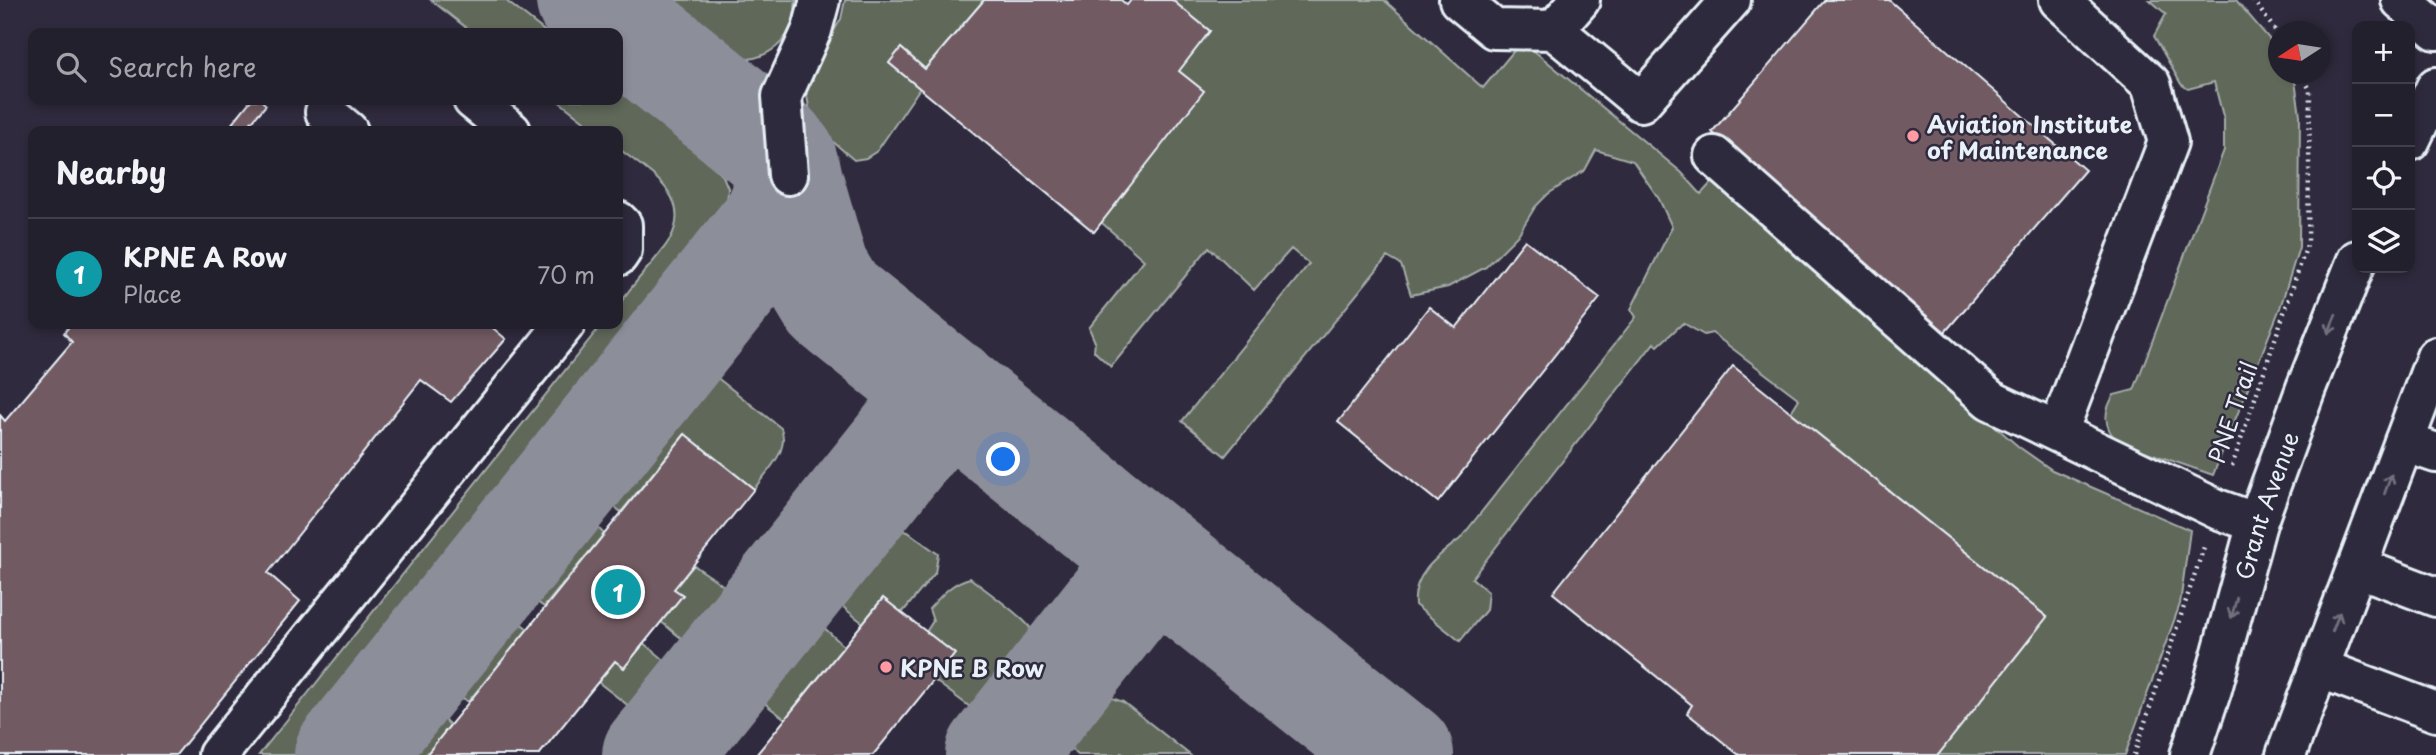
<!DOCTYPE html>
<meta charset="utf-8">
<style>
body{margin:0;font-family:"Playpen Sans",sans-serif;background:#2f2d3a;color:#f1f3f6}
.controls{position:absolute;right:21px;top:21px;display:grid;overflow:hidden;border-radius:14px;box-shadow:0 4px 10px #0003}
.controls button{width:63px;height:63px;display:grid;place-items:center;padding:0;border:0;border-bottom:2px solid #403e4a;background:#23202e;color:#f1f3f6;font:35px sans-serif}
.compass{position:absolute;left:2268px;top:21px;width:63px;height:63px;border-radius:50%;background:#23202e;box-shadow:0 4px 10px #0003;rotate:258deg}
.you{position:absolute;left:1004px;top:460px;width:24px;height:24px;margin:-18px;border:5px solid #fff;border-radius:50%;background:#1a73e8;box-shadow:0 0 0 10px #1a73e833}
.badge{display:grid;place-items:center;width:46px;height:46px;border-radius:50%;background:#ff9aa2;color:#fff;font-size:23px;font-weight:700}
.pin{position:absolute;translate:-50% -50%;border:4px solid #fff;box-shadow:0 2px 7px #0006}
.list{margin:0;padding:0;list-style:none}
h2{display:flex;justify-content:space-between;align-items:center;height:91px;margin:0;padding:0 28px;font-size:30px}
h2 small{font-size:23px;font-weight:400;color:#a3a3aa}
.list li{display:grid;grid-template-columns:46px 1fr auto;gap:21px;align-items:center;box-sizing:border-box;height:112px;padding:0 28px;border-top:2px solid #403e4a}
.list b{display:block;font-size:26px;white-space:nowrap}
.list p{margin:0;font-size:23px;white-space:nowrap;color:#a3a3aa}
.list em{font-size:23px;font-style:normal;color:#a3a3aa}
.icon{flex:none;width:38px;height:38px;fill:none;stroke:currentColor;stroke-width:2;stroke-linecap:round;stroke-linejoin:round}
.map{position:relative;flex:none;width:2436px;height:755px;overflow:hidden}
.search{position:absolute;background:#23202e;box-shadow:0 4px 10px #0003;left:28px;top:28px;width:595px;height:77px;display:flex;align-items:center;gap:18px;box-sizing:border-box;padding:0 24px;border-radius:14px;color:#a3a3aa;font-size:26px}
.panel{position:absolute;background:#23202e;box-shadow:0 4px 10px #0003;left:28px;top:126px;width:595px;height:203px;border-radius:14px}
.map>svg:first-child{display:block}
.green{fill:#60675a;stroke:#a4aca9;stroke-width:2}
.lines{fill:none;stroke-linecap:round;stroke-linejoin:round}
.taxiway{stroke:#8c8e9a;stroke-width:108}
.building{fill:#725a62;stroke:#e8f1f8;stroke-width:2}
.minor-casing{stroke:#e8f1f8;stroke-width:44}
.major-casing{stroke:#e8f1f8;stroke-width:44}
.path{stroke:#e8f1f8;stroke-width:4.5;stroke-dasharray:2 5;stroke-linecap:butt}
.minor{stroke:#2f2a3d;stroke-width:38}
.major{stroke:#2f2a3d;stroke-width:38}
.oneway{stroke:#70707e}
.poi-dot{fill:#ff9aa2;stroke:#2f2a3d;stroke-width:2.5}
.labels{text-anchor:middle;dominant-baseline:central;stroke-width:5;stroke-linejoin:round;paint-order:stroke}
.poi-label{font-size:23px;font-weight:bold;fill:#e8f1f8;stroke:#2f2a3d;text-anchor:start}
.street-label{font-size:23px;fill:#e8f1f8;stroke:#2f2a3d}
</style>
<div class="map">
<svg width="2436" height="755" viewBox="0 0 2436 755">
<rect width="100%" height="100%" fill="#2f2a3d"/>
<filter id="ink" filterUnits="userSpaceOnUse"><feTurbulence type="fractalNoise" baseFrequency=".0143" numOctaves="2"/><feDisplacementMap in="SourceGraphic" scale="14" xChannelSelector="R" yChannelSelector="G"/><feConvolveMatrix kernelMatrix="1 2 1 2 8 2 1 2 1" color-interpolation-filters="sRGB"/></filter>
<g filter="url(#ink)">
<path class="green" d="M431,0h74l42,33h-74z
M658,0h138c-1,7 -1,16 -3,23 -10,27 -37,41 -64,35z
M845,0h139l-59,69 -24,-21 -12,15 31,25 -43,63 -11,7 -12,2 -46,-40 2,-8 -4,-21 1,-15 34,-57z
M1172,0h212l99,88 39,-47 159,131 20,22 11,-12 307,265 33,23 138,60 -10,74 -55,151h-187l109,-138 -256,-205 8,-13 -87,-66 -8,2 -21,-12 -25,23 -4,-3 -182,235 16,14 -2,18 -26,31 -45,-36c-3,-31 23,-49 45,-66l176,-222 -5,-8 41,-82 -13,-28 -26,-38 -37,-11 -11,20 -37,24 -13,13 -17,28 -32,32 -38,20 -37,8 -10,-30 -14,-8 -162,199 -43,-35 127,-157 -18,-15 -37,41 -45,-43 -98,120 -17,-16 1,-9 -6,-14 55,-68 -43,-38 78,-151 31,-40z
M2150,0h86l42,49v25h16l6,41 -1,132 -19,61 -67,167 -95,-33c-15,-15 -15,-30 -4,-47l20,-5 90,-240v-30l-10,-38 -26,7 -7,-5 -27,-48 12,-22z
M618,89l95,77 10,10 5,12 -2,44 -65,87 -352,436h-50l343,-431h16c0,-22 5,-26 18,-42 11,-14 25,-28 34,-43 24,-43 -23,-68 -52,-91v-17h-21l-40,-31h61z
M701,365l80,63c9,23 -14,43 -27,61l-69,-55 -64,78c-16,-12 -30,-26 -21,-47l71,-88 11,-8z
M566,514c17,-1 27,8 38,20l-60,73c-32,-22 -29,-38 -5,-67 8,-11 14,-21 27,-26z
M889,528l19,4 30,22 -3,19 -33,40 -19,-15 -20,25c-10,-8 -22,-16 -29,-26 -13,-22 17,-53 34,-64 6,-4 14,-4 21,-5z
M694,565c12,10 35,20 41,36 8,23 -21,49 -43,43 -10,-3 -22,-16 -31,-22l13,-33z
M970,578c18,14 39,28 56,45 22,22 12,58 -7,79 -8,8 -17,15 -25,23l-60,-45 20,-26 -28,-22 7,-11 -4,-12c13,-14 22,-26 41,-31z
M492,611h12l24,18 -60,73 -21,-17 -4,-12 4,-14 36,-45z
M800,620l20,4 24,22 -59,73c-10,-8 -28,-19 -32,-32 -4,-20 31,-59 47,-67z
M643,643c46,34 42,39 9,81l-54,-42 17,-21 9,6z
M1109,697l14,5 67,53h-65l-4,-2 -2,2h-41l-14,-12 -6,-14c14,-22 25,-32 51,-32z
M422,705l10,2 18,18 -24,30h-56l36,-46z"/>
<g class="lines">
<path class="taxiway" d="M590,0l183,147 10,13 32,111 18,30 567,454
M348,755l427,-532 10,-23 3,-25
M656,755l291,-364
M999,755l155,-197"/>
</g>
<path class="building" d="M984,0h137l6,5 4,-5h41l38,31 -31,40 25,20 -110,141 -205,-169 12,-15 24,21z
M1825,0h64l196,170 -140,162 -233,-200z
M251,100h10l5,5 -18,21 6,5h-28z
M1525,240l75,58 -162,204 -100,-80 91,-115 27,21z
M71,324h417l18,15 -55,63 -30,-22 -153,193 32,28 -124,154h-176v-340l5,6 67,-79 -8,-9z
M1733,366l314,251 -109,138h-199l-52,-42 5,-8 -139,-112z
M685,434l69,55 -80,100 9,6 -59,73 -9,-7 -76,94h-113z
M883,598l72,56 -82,101h-117z"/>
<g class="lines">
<defs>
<path id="minor" d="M1459,0l35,29 60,1
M1580,0l-26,30 87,72 90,-102
M473,100l38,31
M325,112l23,19
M1714,156l276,244 227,109 40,14
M788,175l-6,-79 30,-66 8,-30
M618,221l4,4v25l-4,6
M2058,432l110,-290 -17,-58 -92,-84
M2404,442l32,11
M2357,567l79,30
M2319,668l117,44
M218,755l347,-431"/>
<g id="major">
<path d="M2401,0l35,30"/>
<path d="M2410,141l26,-54"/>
<path id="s1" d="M2190,755l22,-66 45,-166 49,-135 51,-128"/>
<path d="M2286,755l150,-398"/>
</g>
</defs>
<use href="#minor" class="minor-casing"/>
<use href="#major" class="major-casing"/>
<path class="path" d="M2253,0l25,34
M2232,466l76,-224 2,-152 -8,-16
M2134,755l70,-208"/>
<use href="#minor" class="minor"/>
<use href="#major" class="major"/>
</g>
<defs><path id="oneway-shaft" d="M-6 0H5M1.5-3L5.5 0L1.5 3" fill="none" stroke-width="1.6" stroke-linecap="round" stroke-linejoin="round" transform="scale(1.75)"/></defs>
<g class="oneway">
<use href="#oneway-shaft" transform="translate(2332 324) rotate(112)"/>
<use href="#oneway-shaft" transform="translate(2388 484) rotate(-70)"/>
<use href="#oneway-shaft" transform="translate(2234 608) rotate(105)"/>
<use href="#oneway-shaft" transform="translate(2336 622) rotate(-69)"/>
</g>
</g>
<g class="poi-dot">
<circle cx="1913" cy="136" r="7"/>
<circle cx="886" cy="667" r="7"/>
</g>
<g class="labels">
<g class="poi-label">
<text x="1927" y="123">Aviation Institute<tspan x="1927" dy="26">of Maintenance</tspan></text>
<text x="900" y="667">KPNE B Row</text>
</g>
<g class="street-label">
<text transform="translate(2232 412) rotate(-71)">PNE Trail</text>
<text stroke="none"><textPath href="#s1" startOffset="261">Grant Avenue</textPath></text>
</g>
</g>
</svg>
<div class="controls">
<button>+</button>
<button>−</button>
<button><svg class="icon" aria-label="locate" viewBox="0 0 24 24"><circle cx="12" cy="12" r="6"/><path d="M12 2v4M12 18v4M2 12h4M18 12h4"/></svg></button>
<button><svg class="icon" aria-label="layers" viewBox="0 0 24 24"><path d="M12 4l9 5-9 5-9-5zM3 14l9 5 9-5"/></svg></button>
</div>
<svg class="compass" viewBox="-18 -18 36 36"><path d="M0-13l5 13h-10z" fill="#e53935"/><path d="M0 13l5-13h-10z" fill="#a3a3aa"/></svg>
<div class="you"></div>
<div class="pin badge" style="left:618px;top:592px;background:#0f9aa8">1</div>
<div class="search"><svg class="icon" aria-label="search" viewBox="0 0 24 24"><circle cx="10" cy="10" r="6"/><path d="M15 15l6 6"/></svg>Search here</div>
<section class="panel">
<h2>Nearby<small></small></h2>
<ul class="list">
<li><span class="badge" style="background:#0f9aa8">1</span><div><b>KPNE A Row</b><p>Place</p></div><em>70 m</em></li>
</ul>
</section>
</div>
